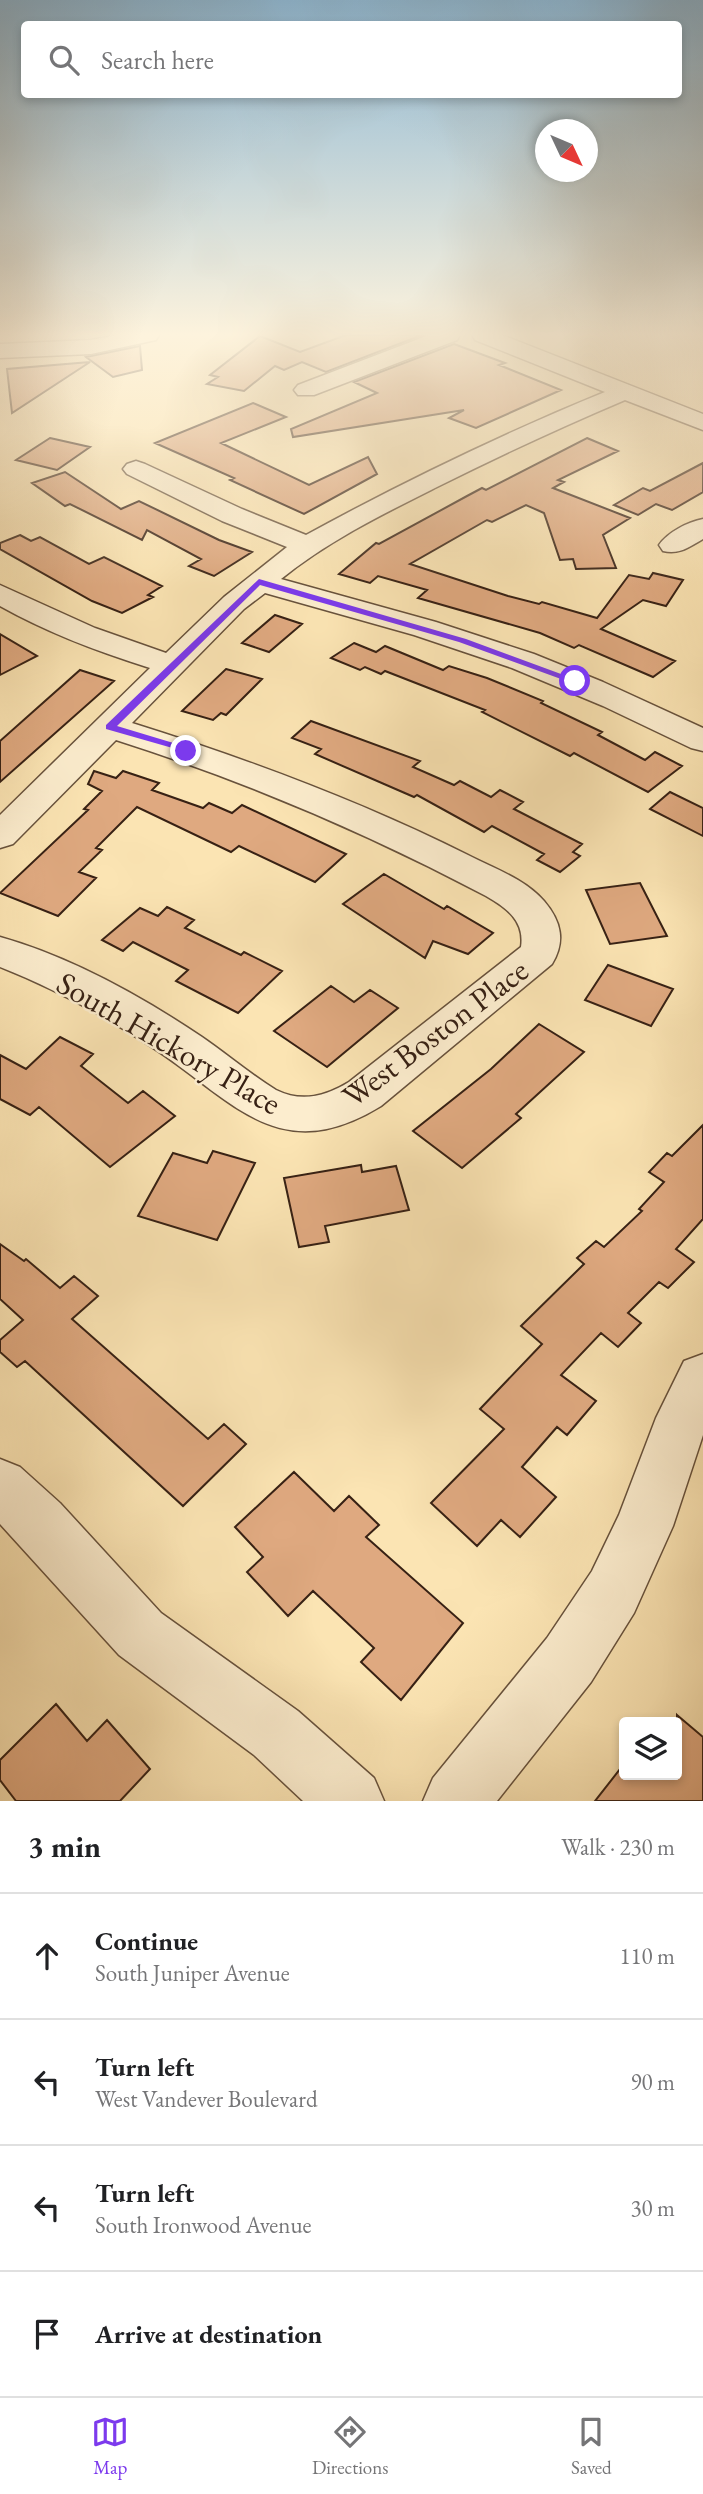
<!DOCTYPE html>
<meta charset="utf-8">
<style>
body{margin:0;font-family:"EB Garamond",serif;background:#f6f6f6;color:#202124}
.controls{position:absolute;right:21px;bottom:21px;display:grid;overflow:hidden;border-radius:7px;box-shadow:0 4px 10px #0003}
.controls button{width:63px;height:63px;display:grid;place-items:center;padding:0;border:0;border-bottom:2px solid #e0e0e0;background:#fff;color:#202124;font:35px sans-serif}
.compass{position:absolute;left:535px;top:119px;width:63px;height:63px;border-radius:50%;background:#fff;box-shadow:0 4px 10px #0003;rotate:134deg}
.stop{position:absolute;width:21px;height:21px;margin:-16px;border:5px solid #7c3aed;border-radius:50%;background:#fff}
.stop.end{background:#7c3aed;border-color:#fff;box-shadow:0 2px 7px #0008}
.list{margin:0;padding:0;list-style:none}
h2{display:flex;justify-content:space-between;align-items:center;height:91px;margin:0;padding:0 28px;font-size:30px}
h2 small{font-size:23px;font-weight:400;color:#757577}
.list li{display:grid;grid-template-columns:46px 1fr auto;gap:21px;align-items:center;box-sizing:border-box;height:126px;padding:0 28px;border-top:2px solid #e0e0e0}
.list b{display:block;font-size:26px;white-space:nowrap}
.list p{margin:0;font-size:23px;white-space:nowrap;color:#757577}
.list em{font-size:23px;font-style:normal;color:#757577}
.icon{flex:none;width:38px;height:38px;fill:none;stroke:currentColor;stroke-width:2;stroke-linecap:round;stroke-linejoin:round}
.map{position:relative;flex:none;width:703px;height:1801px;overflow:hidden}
.search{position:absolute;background:#fff;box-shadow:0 4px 10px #0003;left:21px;right:21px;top:21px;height:77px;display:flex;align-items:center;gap:18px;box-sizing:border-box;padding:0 24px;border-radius:7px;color:#757577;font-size:26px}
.sheet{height:595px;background:#fff}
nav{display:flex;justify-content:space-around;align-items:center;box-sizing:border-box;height:98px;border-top:2px solid #e0e0e0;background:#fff;font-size:19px;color:#757577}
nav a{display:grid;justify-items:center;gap:4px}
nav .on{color:#7c3aed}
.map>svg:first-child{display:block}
.building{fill:#dfa980;stroke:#372114;stroke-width:2}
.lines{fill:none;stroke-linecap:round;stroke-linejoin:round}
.minor-casing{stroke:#68523c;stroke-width:3}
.minor{fill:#fcedce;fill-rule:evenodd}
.route{fill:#7c3aed}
.labels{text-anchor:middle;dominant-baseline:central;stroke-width:5;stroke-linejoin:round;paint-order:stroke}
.street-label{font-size:32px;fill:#372114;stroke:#fcedce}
</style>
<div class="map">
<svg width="703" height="1801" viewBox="0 0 703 1801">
<rect width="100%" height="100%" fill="#fbe4b3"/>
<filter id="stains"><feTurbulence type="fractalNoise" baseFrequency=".00286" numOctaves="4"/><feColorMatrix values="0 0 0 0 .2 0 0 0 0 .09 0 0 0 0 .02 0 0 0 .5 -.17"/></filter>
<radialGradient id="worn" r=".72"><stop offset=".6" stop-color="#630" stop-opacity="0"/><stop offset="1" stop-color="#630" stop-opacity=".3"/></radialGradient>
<path class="building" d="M346,335h76l-96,37 -24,-10 -18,8 -9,-4 -31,25 -37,-7 11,-7 -8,-2 50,-39 40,16z
M454,344l51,19 -6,2 62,25 -85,38 -27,-10 15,-8 -171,27 -2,-8 86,-36 -23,-11z
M140,346l2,24 -29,7 -27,-20z
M90,362l-78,51 -5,-44z
M253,403l33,14 -65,26 88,42 59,-28 9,17 -73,40 -74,-34 4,-2 -79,-35z
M50,438l40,9 -33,23 -41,-10z
M587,438l31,13 -60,29 6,2 -11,6 77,30 -27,17 13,33 -40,1 -3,-10 -13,1 -16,-47 -18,-8 -34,17 -5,-2 -77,44 98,32 31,8 3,-2 55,16 32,-43 20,4 4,-6 30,7 -17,26 -23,-6 -42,29 74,32 -22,16 -74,-32 -5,3 -34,-15 -122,-35 9,-8 -49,-14 -8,7 -31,-9 37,-31 3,1 88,-48 15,-8 4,2z
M703,463v29l-31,18 -16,-6 -18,11 -24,-10 29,-17 7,3z
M65,472l56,37 18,-8 80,39 33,12 -38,24 -25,-10 12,-7 -54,-29 -5,10 -72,-36 -5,2 -33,-23z
M20,535l11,6 9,-4 49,27 15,-7 58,29 -14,9 5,2 -31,16 -30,-12 -92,-52v-6z
M275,615l27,9 -33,28 -27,-9z
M0,634l37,22 -37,19z
M354,643l22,9 9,-6 58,24 6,-4 38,12 56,23 -2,2 61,29 -4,3 47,25 10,-8 27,14 -34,26 -74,-39 -4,3 -88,-44 3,-2 -100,-39 -4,3 -16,-7 -5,3 -29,-12z
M226,669l36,10 -36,36 -5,-2 -8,7 -31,-9z
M80,670l34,11 -114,101v-41z
M311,721l109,40 -7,6 41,18 6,-4 31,16 9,-7 23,12 -9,7 68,35 -9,8 7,4 -20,16 -23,-12 7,-6 -52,-28 -8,6 -67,-37 -3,2 -99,-43 6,-5 -29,-11z
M94,771l22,7 7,-7 36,12 -7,7 51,18 6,-5 23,10 10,-8 104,49 -31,28 -76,-36 -8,6 -94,-45 -41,41 6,2 -23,22 17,6 -38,38 -58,-23 88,-83 -4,-1 18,-18 -14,-7z
M670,792l33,16v28l-53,-27z
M384,874l60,35 3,-3 46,27 -25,21 -35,-13 -8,17 -82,-54z
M640,883l27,53 -57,8 -24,-54z
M167,907l27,13 -9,8 56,27 3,-3 38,19 -44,42 -62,-32 12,-11 -55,-28 -10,9 -21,-11 38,-32 18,8z
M608,965l65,24 -22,37 -66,-26z
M331,986l23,16 16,-12 28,18 -71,59 -53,-36z
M539,1024l45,28 -68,62 5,4 -59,50 -49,-37 78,-62z
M60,1037l33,17 -12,12 47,37 15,-12 32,25 -65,51 -71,-60 -9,8 -30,-16v-44l26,14z
M703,1125v94l-27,30 18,13 -26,26 -9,-6 -31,31 13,10 -23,24 -17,-14 -40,42 35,26 -29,34 -10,-8 -35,40 34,30 -36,40 -19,-17 -24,26 -46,-43 73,-74 -24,-20 62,-65 -21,-18 63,-62 -7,-6 19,-17 8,6 38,-36 -3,-2 25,-27 -15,-10 18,-19 5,3z
M213,1151l42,12 -38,77 -79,-24 35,-63 34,10z
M361,1165l1,7 34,-6 13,44 -84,16 4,16 -30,5 -15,-69z
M0,1244l24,17 2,-2 34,29 14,-12 24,20 -26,23 136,120 16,-15 22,20 -63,62 -158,-145 -8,6 -17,-15v-12l23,-20 -23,-21z
M294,1472l40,39 15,-15 30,29 -13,12 97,86 -62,77 -40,-38 13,-14 -61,-57 -25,25 -41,-44 16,-15 -28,-30z
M56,1704l31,37 20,-21 43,49 -30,32h-104l-16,-21v-20z
M677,1715l26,22v64h-108l29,-37v11h53z"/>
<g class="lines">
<defs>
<path id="minor" d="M117,335h42l-3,5 -65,14 -91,4v-14l91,-4z
M429,335h31l-3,5 -143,55h-16l-4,-5 4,-5z
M472,335h30l201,79v16l-78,-30c-64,27 -126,56 -188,87 -54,27 -109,54 -156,92l155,43 98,32 69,28 100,46v23l-12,-3 -88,-42 -91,-38 -98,-33 -149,-42 -21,16 -112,114c115,36 228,78 336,132 25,13 57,24 76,46 17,20 22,40 8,63l-171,142c-104,64 -149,-8 -231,-60 -47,-31 -97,-58 -150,-79v-30c71,20 141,59 202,100 25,17 48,37 74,53 26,13 50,6 73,-8l172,-135c4,-26 -14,-39 -35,-51 -119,-63 -241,-115 -370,-156l-103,104 -13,4v-33l150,-147c-51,-16 -102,-35 -150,-62v-21l95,43 71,25 58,-56 63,-50 -65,-26 -95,-47 -4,-5 4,-5 9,-3 9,3 97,45 64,26c97,-53 196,-101 299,-143l-130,-52z
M703,519v20c-14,8 -24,16 -40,12l-4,-6c9,-13 29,-23 44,-26z
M703,1354v81l-30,91 -39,87 -43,69 -94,119h-74l10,-23 114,-140 45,-67 27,-56 37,-97 28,-57z
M0,1459l20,8 40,36 101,110 137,98 76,67 10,23h-81l-49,-46 -135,-100 -119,-131z"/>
</defs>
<use href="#minor" class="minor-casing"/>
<use href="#minor" class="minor"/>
</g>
<linearGradient id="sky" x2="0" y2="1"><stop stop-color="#8cb7d4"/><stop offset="0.57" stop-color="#fdf3dd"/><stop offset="1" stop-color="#fdf3dd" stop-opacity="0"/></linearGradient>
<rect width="703" height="587" fill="url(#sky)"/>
<path class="route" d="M259,579l207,60 114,42 -8,2 -113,-41 -199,-57 -143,141 73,22v5l-84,-24v-4z"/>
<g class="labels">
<g class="street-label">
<text transform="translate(435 1033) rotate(-37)">West Boston Place</text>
<text transform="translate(169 1043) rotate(30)">South Hickory Place</text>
</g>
</g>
<rect width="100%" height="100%" filter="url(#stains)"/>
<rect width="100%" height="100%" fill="url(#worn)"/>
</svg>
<div class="controls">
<button><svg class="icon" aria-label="layers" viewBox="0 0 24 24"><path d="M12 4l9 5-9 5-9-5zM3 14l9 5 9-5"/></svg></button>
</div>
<svg class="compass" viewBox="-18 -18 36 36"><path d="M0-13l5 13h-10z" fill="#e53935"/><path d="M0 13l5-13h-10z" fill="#757577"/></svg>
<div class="stop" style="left:575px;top:681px"></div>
<div class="stop end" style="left:186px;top:751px"></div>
<div class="search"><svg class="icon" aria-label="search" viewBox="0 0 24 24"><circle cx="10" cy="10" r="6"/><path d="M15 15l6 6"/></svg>Search here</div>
</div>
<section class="sheet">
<h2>3 min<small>Walk · 230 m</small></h2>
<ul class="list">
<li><svg class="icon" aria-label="ahead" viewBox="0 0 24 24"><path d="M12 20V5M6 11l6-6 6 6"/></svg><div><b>Continue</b><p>South Juniper Avenue</p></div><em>110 m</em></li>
<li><svg class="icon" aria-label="left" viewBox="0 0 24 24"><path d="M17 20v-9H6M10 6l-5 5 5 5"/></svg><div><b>Turn left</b><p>West Vandever Boulevard</p></div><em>90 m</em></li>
<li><svg class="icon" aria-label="left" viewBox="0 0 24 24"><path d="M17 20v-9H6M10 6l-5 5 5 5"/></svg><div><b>Turn left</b><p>South Ironwood Avenue</p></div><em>30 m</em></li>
<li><svg class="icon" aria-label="arrive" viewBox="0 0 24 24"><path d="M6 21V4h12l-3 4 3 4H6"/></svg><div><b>Arrive at destination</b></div></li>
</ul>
</section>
<nav>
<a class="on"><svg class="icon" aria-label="map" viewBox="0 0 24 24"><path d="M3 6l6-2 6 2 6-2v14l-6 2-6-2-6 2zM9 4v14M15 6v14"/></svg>Map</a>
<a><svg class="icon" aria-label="directions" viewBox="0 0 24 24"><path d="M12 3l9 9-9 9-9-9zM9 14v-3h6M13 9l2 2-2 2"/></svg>Directions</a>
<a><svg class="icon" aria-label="saved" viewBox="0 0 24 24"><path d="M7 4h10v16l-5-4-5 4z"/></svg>Saved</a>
</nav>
